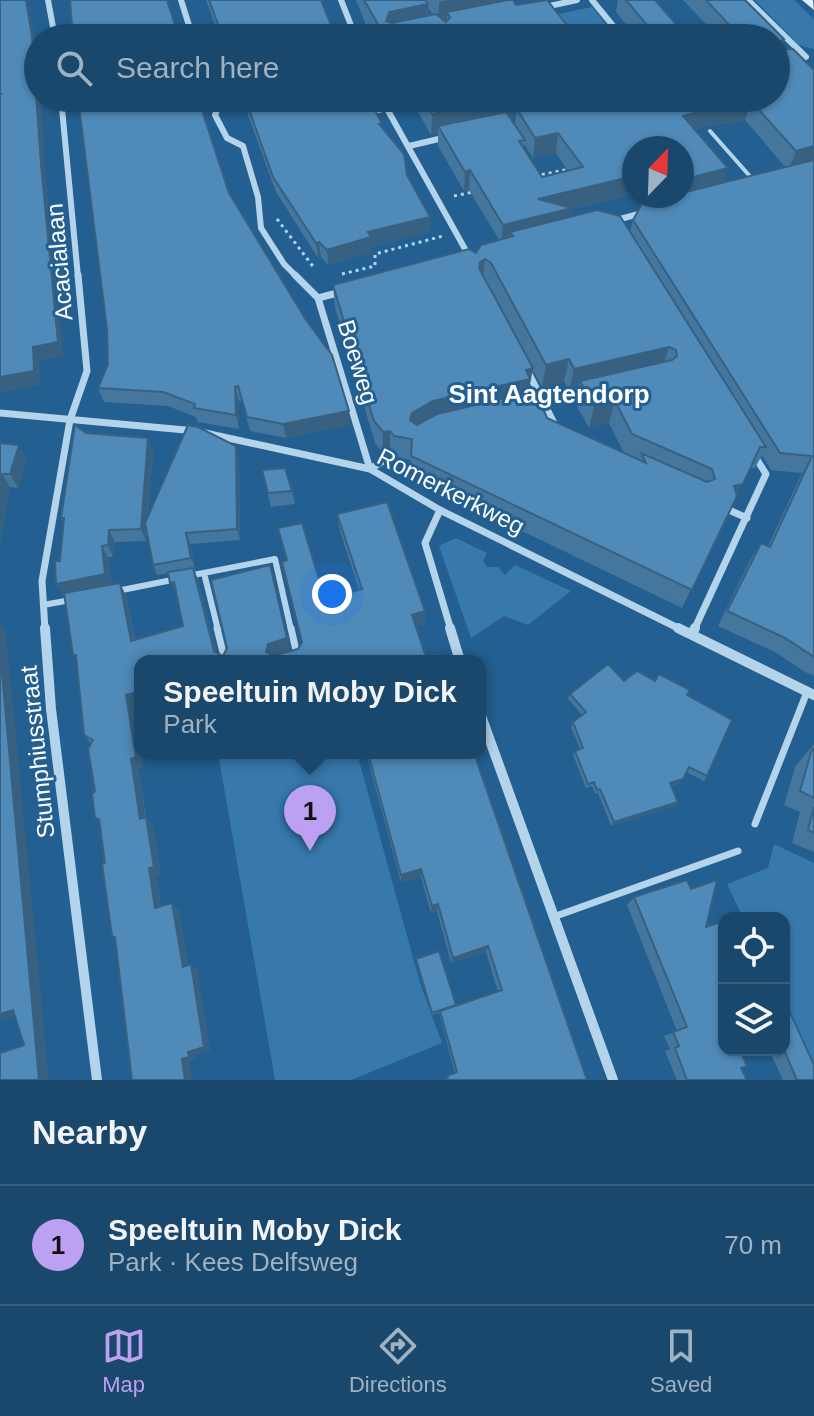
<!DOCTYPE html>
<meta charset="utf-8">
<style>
body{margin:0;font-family:Helvetica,sans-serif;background:#234e72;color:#f1f3f6}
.controls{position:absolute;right:24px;bottom:24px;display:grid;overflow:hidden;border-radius:16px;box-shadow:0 2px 6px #0004}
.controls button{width:72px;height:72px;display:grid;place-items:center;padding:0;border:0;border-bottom:2px solid #385f7f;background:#1a476c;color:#f1f3f6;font:40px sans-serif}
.compass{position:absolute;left:622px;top:136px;width:72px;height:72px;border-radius:50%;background:#1a476c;box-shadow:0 2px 6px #0004;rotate:23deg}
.you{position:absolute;left:332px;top:594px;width:28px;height:28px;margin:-20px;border:6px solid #fff;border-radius:50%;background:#1a73e8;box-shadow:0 0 0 12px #1a73e833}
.badge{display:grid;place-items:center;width:52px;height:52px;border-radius:50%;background:#bca0f2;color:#111;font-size:26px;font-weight:700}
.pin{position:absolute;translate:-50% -66px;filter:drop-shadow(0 2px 4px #0008)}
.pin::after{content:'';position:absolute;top:42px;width:28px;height:24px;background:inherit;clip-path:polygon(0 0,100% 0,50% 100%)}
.popup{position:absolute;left:134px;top:655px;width:352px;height:104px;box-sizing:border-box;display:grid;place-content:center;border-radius:16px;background:#1a476c;filter:drop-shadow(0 2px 6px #0005);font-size:26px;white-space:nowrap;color:#9fb2c2}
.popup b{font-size:30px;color:#f1f3f6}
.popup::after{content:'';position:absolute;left:50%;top:100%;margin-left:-16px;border:16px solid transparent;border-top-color:#1a476c}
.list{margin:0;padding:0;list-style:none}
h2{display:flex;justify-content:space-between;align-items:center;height:104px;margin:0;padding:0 32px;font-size:34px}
h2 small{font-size:26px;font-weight:400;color:#9fb2c2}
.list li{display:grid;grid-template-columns:52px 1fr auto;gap:24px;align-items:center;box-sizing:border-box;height:120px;padding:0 32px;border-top:2px solid #385f7f}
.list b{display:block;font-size:30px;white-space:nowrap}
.list p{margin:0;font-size:26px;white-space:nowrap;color:#9fb2c2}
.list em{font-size:26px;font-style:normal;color:#9fb2c2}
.icon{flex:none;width:44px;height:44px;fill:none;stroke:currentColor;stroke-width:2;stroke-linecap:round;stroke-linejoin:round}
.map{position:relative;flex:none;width:814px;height:1080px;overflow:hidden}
.search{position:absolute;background:#1a476c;box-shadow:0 2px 6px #0004;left:24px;right:24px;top:24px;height:88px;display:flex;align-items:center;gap:20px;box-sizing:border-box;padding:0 28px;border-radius:44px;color:#9fb2c2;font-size:30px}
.sheet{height:224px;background:#1a476c}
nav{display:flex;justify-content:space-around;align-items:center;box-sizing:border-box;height:112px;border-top:2px solid #385f7f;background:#1a476c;font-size:22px;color:#9fb2c2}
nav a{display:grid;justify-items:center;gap:4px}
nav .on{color:#bca0f2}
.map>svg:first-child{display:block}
.green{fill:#3779ad}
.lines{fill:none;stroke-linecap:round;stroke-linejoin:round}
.path{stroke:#b4d4ec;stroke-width:3;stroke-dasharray:3 4;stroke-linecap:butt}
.lane-far2{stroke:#b4d4ec;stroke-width:4}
.lane-far1{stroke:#b4d4ec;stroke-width:6}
.lane{stroke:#b4d4ec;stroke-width:7}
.street-far2{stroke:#b4d4ec;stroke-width:6}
.street-far1{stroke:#b4d4ec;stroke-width:7}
.street{stroke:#b4d4ec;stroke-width:10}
.secondary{fill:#dfeef9;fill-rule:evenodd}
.wall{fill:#45779e;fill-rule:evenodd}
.shaded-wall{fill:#386181}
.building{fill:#508ab8;stroke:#386181;stroke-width:2;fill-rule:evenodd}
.labels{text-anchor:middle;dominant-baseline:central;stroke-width:6;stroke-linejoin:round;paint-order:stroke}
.street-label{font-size:24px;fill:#fff;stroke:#235f90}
.neighbourhood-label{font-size:26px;font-weight:bold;fill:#fff;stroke:#235f90}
</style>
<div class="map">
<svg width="814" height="1080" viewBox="0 0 814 1080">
<rect width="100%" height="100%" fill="#235f90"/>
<path class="green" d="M755,0h39l20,19v30l-15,-4z
M592,7l25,31h-45l-18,-23z
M456,538l31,15 -4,8 4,6h11l7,8 10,-10 56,26 -43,34 -24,-9 -33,22 -32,-92z
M218,753h139l63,230 22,60 -91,37h-76z
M774,844l40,19v204l-30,-63v-86h-41l-16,-34 41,-16z"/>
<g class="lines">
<path class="path" d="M535,176l35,-7
M454,196l19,-4
M277,219l38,50
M342,274l33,-8v-12l68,-18"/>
<path class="lane-far2" d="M368,113l20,-4
M710,131l45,51"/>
<path class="lane-far1" d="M204,573l14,57
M188,576l87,-17 16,71
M117,591l60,-12
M43,605l28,-5"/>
<path class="lane" d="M217,628l8,33
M291,628l6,27
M755,824l52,-132
M556,916l182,-65"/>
<path class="street-far2" d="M48,0l7,38
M181,0l11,35 4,3
M341,0l15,38
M592,0l31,38
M748,0l58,57
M540,8l37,-8
M61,98l17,179
M222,98l-7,17 12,23 16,8 15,51 3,31 23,36 13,13
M381,98l89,160
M409,146l38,-9
M613,221l33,-9"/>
<path class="street-far1" d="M295,275l23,23
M318,298l27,-7
M318,298l52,171
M527,370l30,59
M542,403l46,-11
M0,413l196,18 174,38 70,41 242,120
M370,469l18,-11
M440,510l-15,33 26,87
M729,510l18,8
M45,630l-3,-49 28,-161 17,-49 -9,-96
M694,630l72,-156 -12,-19"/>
<path class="street" d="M45,628l6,81 46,371
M450,628l10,33
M678,628l136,67
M692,634l3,-6
M480,713l133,367"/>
<path class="secondary" d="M802,0h11l1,10z"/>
</g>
<path class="wall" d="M206,0h115l15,38h-116z
M356,0h147l13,5 61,33h-203l-8,-13zM428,8l5,7 -5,1z
M618,0h37l33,38h-51l-21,-26z
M683,0h62l39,39 -4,11 34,20v606l-9,-4 -30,-20 -57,-26 33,-68 10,-15 7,3 34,-73 -31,-3 -9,-15 -7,13h-5l-68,140 -272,-131 1,-17 -17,-3 -4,-5 -7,1 -8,-10 -40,-135 -2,-23 143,-32 23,-13 -30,-50 -5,1 -26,-45v-13l-7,2 -21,-37h366zM494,105l5,8 -6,1zM516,116l-1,9 -5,-7zM745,120l40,47 -61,16 -29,-53 13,-4zM524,144l9,14 23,-5 12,18 -26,6 -18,-29zM634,148l48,48h-33l-1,5 -15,19 -3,12 -60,-16 2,-7 62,-15zM532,369l10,18 22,-6 5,10 10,-2 -4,14 14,25 20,-5 15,30 -77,-35 -19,-25z
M242,98h124v5l16,25 48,89 -1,15 -58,15v5l-43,13 -7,-8 -3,1 -42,-66z
M229,193l121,232 -64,13 -36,-7 -8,-30h-3v28l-41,-7 -2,-5 -28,-11 -64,-4 -6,-14z
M86,433l62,5 5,13 -5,65 91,-58 1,82 -50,4 5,25h-1l4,11 18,72 7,4 67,-6 -18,6 26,-7 4,-7 -16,-82 -8,-32 47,71 34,-9 -20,-62 -2,-14 88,110 -10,2 11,31 16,4h-302v43l-7,2 10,61 -5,1 8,49 7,9 8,48 -5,2 5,30 17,3 10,56 9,4 13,81 -15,5v4l-6,3 -73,-123 -4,-3 -13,-114 -4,-4v-27l-4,-47 -7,-9 -8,-75 -12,-66 -1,1 -7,-11 8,-61 -3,-5zM147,532l6,33 4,10 12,-2 7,22 7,31 -48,13 -9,-43 -6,-13 -9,1 -3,-27h5l2,-15 31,-1z
M0,443l27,15 -9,30 -8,-1 -10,55z
M262,470l30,21 3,13 -24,3z
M624,681h31l32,14 20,81 -3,5 -18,-9 -6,11 -9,3 4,20 -64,20 -13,-33 -3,1 -3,-8 -6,2 -13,-33 2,-4 5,-2 -9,-22 2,-5 9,-7 -14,-16 2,-5z
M814,744v108l-22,-9 8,-31 -16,-7 11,-38z
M366,753h108l113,327h-141l1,-4 8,-3 -16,-60 -7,2 -16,-56 40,46 42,-13 -12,-40 -35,11 -14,-52 -6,2 -10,-36 -20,5z
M634,897l72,30 18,123 17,18 6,12h-70l-12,-29 5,-2 -6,-13 13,-5 -50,-126z
M769,1050h15l30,30h-31z"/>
<path class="shaded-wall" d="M26,0h2l9,51 1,47h3l5,82 18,176 -25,5 2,24 -41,7v-15l33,-30 8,-183z
M447,0h56v9l-53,8 -3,-5v8l-9,2 1,-20z
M428,4l-1,20 -38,8 -3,-11 3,-9z
M784,39l-7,20v-16z
M343,98h23l1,11 -27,5 -4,-9 3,-6z
M508,98h90l-81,11 -1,7 -9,2z
M494,101l-2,20 -54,5v7l-7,2 1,-21z
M751,101l-6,19 -37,6 -30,10 5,-20 31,-9z
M558,133l-2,20 -23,5 2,-20z
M814,146v15l-26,10 8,-20z
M728,168l-6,20 -76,19 3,-11h33v-16z
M470,170l-1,20 -5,1 1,-19z
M634,176v18l-62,15 -3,18 -56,9 -3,-4 -1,10 -8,2 2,-19 35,-26z
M430,217l-1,15 -58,15v5l-43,13 -1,-15 41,-18z
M319,242l2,15 -3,1 -2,-15z
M485,259l-3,24 -4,2 2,-23z
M669,347l-7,23 -82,11 -1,8 -10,2 5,-22z
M569,359l-5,22 -22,6 4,-22z
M533,368l-6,33 -115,34 -2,6v-21l2,-7 21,-12z
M235,387l4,14v28l-3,-14z
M615,401l-6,22 -20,5 5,-22z
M349,411l1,14 -64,13 -3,-14z
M390,431v21l-7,1v-21z
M148,438l5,13 -7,90 -5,-12z
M19,445l8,13 -9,30 -8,-14z
M236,446l3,12 1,82 -3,-11z
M2,474l8,13 -10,55v-57z
M743,484l-11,20 2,-18z
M109,530l6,12 -2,15 -5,-12z
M186,533l4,11 5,25 -4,-11z
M102,546l6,11 3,28 -48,10 -7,-11z
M270,565l20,85 -19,6 -5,-4z
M193,568l5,12 20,81 -4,-10z
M120,583l6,13 11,56 -6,-11z
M425,611v13l-13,3v-12z
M0,624l6,8 43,448h-10l-39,-429z
M140,691v13l-7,2 10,61 -5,1 9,59 -7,-8 -9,-60 -5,-64z
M190,753h17l-15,5z
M683,779l-3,4 -13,4 3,-4z
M678,802l-3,4 -64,20 3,-4z
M146,817l7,9 8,48 -5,2 6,38 -7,-6 -6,-40z
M421,869v8l-20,5v-7z
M172,903l6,6 11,62 -6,-4z
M438,904l-1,7 -6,2 1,-7z
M488,946l-2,6 -35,11 2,-5z
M191,964l6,5 13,81 -15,5v4l-6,3 3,18h-7l-3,-21 6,-7z
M13,1010l11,4 -24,7v-7z"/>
<path class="building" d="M0,0h26l6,36 9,128 17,178 -25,5 1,24 -34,6v-283h1l-1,-1z
M70,0h97l12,38h-106z
M209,0h112l15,38h-113z
M364,0h61l3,4 -39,8 -3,9 6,2 44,-9 10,8 4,-5 -3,-5 61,-12h5l3,5 31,-5 30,38h-191z
M626,0h29l33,38h-30z
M706,0h39l39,39 -7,4 2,7 14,-1 21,21v76l-18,5 -45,-50 -37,6 -31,9 45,52 -46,12v-32h-48v28l-96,23 34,9 -69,17 -33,-55 -5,2 -27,-46 68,-14 19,28 -6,1 23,36 41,-10 -25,-34 -23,5 -18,-29 51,-11h186l2,2 6,1 1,-3h13v-60h-85l42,-9z
M78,98h120l31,95 77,127 26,35 17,56 -66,13 -36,-7 -9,-31 -3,1 1,28 -42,-7 1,-4 -32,-12 -65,-4 10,-24 -1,-35z
M245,98h98l-4,1 -3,6 5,3 30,-6 11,22h-3l25,30 3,21 23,42 -62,15 3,5 -44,13 -8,-8 -3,1 -43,-66z
M422,98h70l2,3 -62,13z
M814,160v497l-29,-19 -58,-27 34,-68 9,4 42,-91 -32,-3 -147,-233 10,-18 26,-6h13v-3z
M597,210l23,6 146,231h-6l-17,37 -9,2 3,10 -45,94 -281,-134 1,-17 -18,-3 -4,-5 -7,1 -9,-11 -41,-136 136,-36 7,4 5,-8 32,-9 -3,-4zM485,259l6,4 55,102 23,-6 5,10 95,-22 7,3 1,6 -5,4 -92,21 14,25 21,-5 17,33 80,35 3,10 -8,3 -66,-29 5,10 -99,-45 -11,-27 -99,23 -20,11 -7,-5 2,-7 21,-12 97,-22 -4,-9 7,-2 -54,-100 1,-6z
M75,425l11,8 62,5 -7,91 -32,1 -1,15 -6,1 3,28 -49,10 -1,-23h5l4,-43h-3z
M188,425l10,2 38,19 1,83 -51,4 5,25 -38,7 -8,-42z
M0,443l19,2 -9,29h-8l-2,11z
M285,468l7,23 -24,2 -6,-23z
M387,502l38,109 -13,4 14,42 14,-3 2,7h-302v30l-14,4 10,62 -5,2 9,60 6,-2 8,50 -5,1 6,40 17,-5 11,64 8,-3 13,83 -16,5 1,5 -7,2 3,21h-53l-17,-143 -3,-1 -10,-72 3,-1 -6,-44 -4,-1 -3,-24 3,-3 -7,-42 5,-9 -9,-5 -8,-80h-3l-9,-62 56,-10 11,58 52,-15 -9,-44 -4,1 -2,-11 25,-4 21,83 9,5 4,-8 -16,-68 59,-15 17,73 -19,6 -2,8 7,4 25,-7 4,-7 -20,-80 5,-2 -9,-32 24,-5 23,76 37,-10 -25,-75z
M0,651l39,429h-39v-27l24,-8 -11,-35 -13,4z
M608,664l16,17 13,-10 18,10 4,-7 31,16 -3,5 45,25 -25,56 -18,-9 -6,12 -13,4 8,19 -64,20 -14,-33 -3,1 -3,-8 -6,2 -13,-33 8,-3 -10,-26 13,-10 -16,-18z
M814,748v50l-14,-7 11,-39z
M368,753h106l113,327h-139l-1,-4 10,-4 -17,-61 62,-21 -14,-44 -35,12 -15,-54 -6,2 -11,-37 -20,6z
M814,807v26l-6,-3z
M687,880l4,9 26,-9 -11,47 18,-6v129h16l7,16 -6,2 6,12h-60l-12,-32 4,-2 -6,-14 14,-5 -53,-130z
M745,915l2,3h-12z
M439,951l17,54 -24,8 -16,-54z
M784,999l30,66v15h-17l-13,-30z"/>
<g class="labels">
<g class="street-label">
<text transform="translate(59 262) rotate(-95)">Acacialaan</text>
<text transform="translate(358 362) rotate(73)">Boeweg</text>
<text transform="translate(451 491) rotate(27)">Romerkerkweg</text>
<text transform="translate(37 752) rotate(-96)">Stumphiusstraat</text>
</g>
<g class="neighbourhood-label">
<text x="549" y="394">Sint Aagtendorp</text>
</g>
</g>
</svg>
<div class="controls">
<button><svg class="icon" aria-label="locate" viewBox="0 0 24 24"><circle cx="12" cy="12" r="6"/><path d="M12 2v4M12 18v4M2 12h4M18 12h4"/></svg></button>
<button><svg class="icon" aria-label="layers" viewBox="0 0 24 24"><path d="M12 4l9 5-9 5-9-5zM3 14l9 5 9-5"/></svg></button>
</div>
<svg class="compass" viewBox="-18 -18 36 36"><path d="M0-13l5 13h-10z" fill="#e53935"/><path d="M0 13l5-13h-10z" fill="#9fb2c2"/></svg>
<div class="you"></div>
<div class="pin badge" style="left:310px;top:851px">1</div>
<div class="popup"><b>Speeltuin Moby Dick</b>Park</div>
<div class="search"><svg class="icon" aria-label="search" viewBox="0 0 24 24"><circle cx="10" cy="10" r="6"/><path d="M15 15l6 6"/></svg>Search here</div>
</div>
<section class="sheet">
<h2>Nearby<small></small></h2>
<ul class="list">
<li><span class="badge">1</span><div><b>Speeltuin Moby Dick</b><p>Park · Kees Delfsweg</p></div><em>70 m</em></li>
</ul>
</section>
<nav>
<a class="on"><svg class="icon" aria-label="map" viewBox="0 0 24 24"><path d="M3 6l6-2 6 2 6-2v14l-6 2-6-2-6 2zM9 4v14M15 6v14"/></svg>Map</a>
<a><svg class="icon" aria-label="directions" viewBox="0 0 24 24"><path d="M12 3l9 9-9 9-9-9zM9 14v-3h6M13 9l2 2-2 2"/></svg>Directions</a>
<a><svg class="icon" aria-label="saved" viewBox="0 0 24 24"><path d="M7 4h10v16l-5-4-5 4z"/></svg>Saved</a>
</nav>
